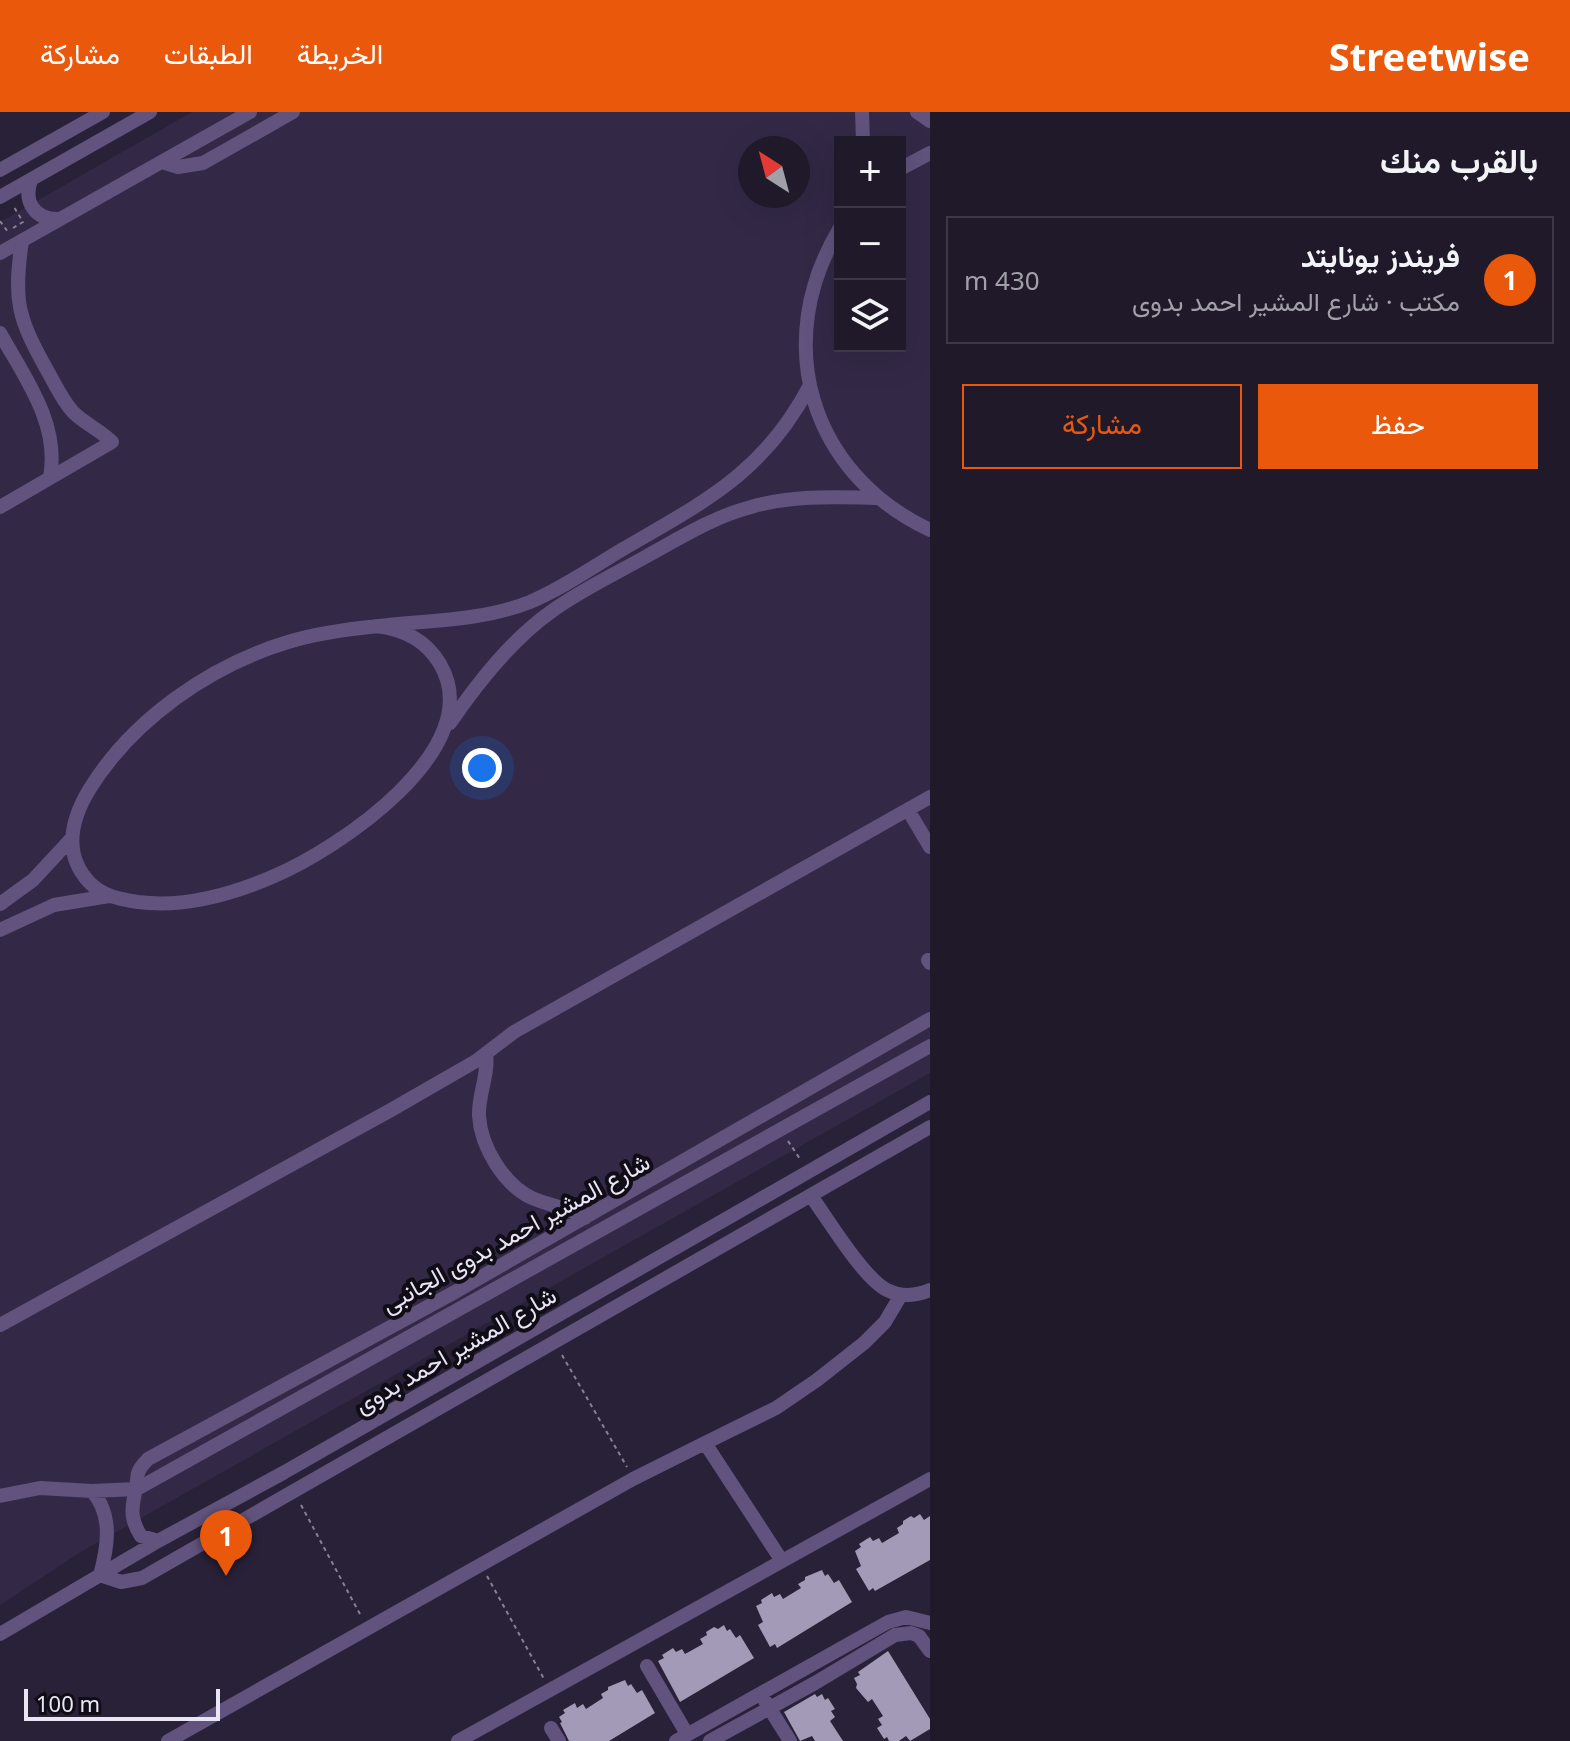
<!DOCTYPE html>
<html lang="ar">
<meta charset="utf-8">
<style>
body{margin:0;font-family:"Noto Sans",Vazirmatn,sans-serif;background:#272232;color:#f1f3f6;direction:rtl}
.controls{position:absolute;right:24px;top:24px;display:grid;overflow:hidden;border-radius:0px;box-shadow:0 8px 32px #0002}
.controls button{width:72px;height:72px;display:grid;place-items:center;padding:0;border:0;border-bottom:2px solid #3c3847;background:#1f192a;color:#f1f3f6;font:40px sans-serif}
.compass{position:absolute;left:738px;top:24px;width:72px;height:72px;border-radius:50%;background:#1f192a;box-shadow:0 8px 32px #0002;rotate:324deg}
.scale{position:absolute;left:24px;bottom:20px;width:196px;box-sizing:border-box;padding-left:8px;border:4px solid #e9e5f5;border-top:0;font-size:22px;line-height:28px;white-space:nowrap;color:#e9e5f5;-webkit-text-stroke:6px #100d17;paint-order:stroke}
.you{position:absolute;left:482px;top:656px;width:28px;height:28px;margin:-20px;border:6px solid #fff;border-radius:50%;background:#1a73e8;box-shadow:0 0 0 12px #1a73e833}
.badge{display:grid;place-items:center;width:52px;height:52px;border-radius:50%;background:#ea580c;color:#fff;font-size:26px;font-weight:700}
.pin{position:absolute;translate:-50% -66px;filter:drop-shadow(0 2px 4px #0008)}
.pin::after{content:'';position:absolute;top:42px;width:28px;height:24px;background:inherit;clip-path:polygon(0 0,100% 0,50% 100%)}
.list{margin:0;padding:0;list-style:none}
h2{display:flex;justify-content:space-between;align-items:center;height:104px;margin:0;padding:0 32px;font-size:34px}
h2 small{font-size:26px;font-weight:400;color:#a1a0a8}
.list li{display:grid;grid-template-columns:52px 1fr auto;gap:24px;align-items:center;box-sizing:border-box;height:128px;margin:0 16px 16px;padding:0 16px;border:2px solid #3c3847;border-radius:0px}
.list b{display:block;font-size:30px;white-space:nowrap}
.list p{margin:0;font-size:26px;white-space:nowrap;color:#a1a0a8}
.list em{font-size:26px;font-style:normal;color:#a1a0a8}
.actions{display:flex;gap:16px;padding:24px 32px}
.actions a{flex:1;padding:18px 0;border:2px solid #ea580c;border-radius:0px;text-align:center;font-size:28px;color:#ea580c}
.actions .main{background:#ea580c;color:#fff}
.icon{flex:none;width:44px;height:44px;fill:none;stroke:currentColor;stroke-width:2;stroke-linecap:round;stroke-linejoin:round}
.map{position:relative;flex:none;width:930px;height:1629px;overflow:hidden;direction:ltr}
header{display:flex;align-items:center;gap:48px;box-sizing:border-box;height:112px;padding:0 40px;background:#ea580c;color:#fff}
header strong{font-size:38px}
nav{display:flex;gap:44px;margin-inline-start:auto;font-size:28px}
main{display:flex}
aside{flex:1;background:#1f192a}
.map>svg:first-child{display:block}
.built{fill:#332947;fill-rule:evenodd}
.building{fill:#a39ab7}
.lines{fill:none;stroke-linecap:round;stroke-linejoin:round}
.path{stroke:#878195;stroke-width:2;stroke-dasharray:4 4;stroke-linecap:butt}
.minor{stroke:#61537d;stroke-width:14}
.labels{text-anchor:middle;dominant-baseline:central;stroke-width:8;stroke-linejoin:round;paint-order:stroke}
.street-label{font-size:24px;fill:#e9e5f5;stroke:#100d17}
</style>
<header>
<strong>Streetwise</strong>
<nav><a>الخريطة</a><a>الطبقات</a><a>مشاركة</a></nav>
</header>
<main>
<aside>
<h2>بالقرب منك<small></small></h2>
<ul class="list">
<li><span class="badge">1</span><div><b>فريندز يونايتد</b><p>مكتب · شارع المشير احمد بدوى</p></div><em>430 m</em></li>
</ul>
<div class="actions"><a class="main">حفظ</a><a>مشاركة</a></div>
</aside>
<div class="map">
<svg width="930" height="1629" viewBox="0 0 930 1629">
<rect width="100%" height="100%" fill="#292138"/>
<path class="built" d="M192,0h738v961l-851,480 -79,52v-1383zM840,30h60v204h-60zM750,36h48v48h-48z"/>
<path class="building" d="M920,1402l4,6 6,-4v44l-55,31 -2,-3 -4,3 -13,-22 5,-3 -6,-15 6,-4 -2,-3 11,-7 3,4 6,-3 3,5 17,-10 -2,-5 6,-4v-3l8,-5 3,2z
M822,1458l3,6 3,-2 6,9 5,-3 13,22 -75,46 -2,-4 -5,3 -12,-22 5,-3 -7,-16 6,-3 -1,-3 11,-7 2,4 6,-3 3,5 18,-11 -3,-4 7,-4v-3z
M724,1513l3,6 3,-2 6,9 4,-3 14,23 -74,44 -22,-41 6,-3 -2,-3 11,-7 3,4 6,-3 3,5 18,-10 -3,-5 7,-4 -1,-3 8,-5 4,2z
M888,1539l42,68v10l-20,12 -4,-5 -7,5h-10l-2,-4 -3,2 -7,-11 5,-3 -4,-6 5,-3 -11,-17 -4,3 -12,-14 1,-4 -3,-6 6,-3 -2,-3z
M625,1568l3,6 3,-2 6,9 5,-3 13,23 -46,28h-40l-9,-18 2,-1 -3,-5 6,-4 -2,-3 12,-7 2,5 6,-4 3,5 17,-11 -2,-4 7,-4v-3z
M815,1582l2,3 5,-3 3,6 3,-2 7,11 -4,2 4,6 -5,4 13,20h-28l-3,-5 -12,5 -16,-29z"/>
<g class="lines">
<path class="path" d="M0,109l8,11
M13,116l10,-6 -9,-15
M788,1029l12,18
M562,1243l65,112
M301,1393l60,111
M487,1464l57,103"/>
<path class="minor" d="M862,0l1,30
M917,0l13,9
M162,50l16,5 25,-4 90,-51
M900,57l30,-16
M0,58l103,-58
M31,68c-8,22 4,40 28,39
M0,85l150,-85
M840,116c-69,113 -31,245 90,302
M0,141l250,-141
M0,221c25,45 60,91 50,144
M0,395l112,-65c-12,-12 -27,-18 -39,-30 -11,-12 -18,-28 -26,-42 -29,-52 -34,-69 -25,-129
M376,514c27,3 50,14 64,38 50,84 -103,186 -168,213 -42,18 -88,31 -134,25 -19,-3 -36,-6 -49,-20 -26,-28 -18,-62 0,-92 43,-70 120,-124 199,-148 29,-9 60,-13 91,-16 50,-6 103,-5 151,-24 33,-14 63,-35 93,-53 81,-47 142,-77 187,-164
M450,611c28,-41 61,-83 102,-112 29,-21 63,-37 95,-55 33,-18 66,-39 104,-49 41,-12 84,-10 127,-9
M908,698l22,37
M0,792l33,-24 39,-42
M0,818l54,-25 55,-9
M928,848l2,3
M486,942c3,20 -8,41 -7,62 2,31 25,69 53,82 18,8 36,9 53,20
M811,1084c17,23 52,82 76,94 14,7 29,6 43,0
M0,1213l391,-215 85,-49 38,-29 416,-235
M705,1331l71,-35 41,-28 47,-37 21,-21 16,-27
M92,1379c21,24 16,55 8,84l21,7 21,-4 788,-451
M0,1384l40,-8 52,3 45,-2 793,-443
M158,1429l-17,-5c-10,-15 -10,-26 -6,-43 5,-18 -3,-17 13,-34l307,-167 475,-273
M0,1522l158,-93 125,-68 647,-371
M647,1554l40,68
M765,1589l25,40
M551,1616l8,13
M168,1629l465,-262 72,-36 77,118
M458,1629l472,-262
M676,1629l212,-119 18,-5 24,6
M710,1629l105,-58 80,-48 16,-2 8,3 11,15"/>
</g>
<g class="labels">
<g class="street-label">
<text transform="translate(515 1120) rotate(-29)">شارع المشير احمد بدوى الجانبى</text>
<text transform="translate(455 1237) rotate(-30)">شارع المشير احمد بدوى</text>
</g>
</g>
</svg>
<div class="controls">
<button>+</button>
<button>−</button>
<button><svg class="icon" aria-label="layers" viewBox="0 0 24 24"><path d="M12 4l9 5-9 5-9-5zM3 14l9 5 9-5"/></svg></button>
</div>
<svg class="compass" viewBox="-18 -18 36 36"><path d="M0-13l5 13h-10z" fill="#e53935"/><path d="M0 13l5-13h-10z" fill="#a1a0a8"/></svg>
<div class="scale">100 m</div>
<div class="you"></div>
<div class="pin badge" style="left:226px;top:1464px">1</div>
</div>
</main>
